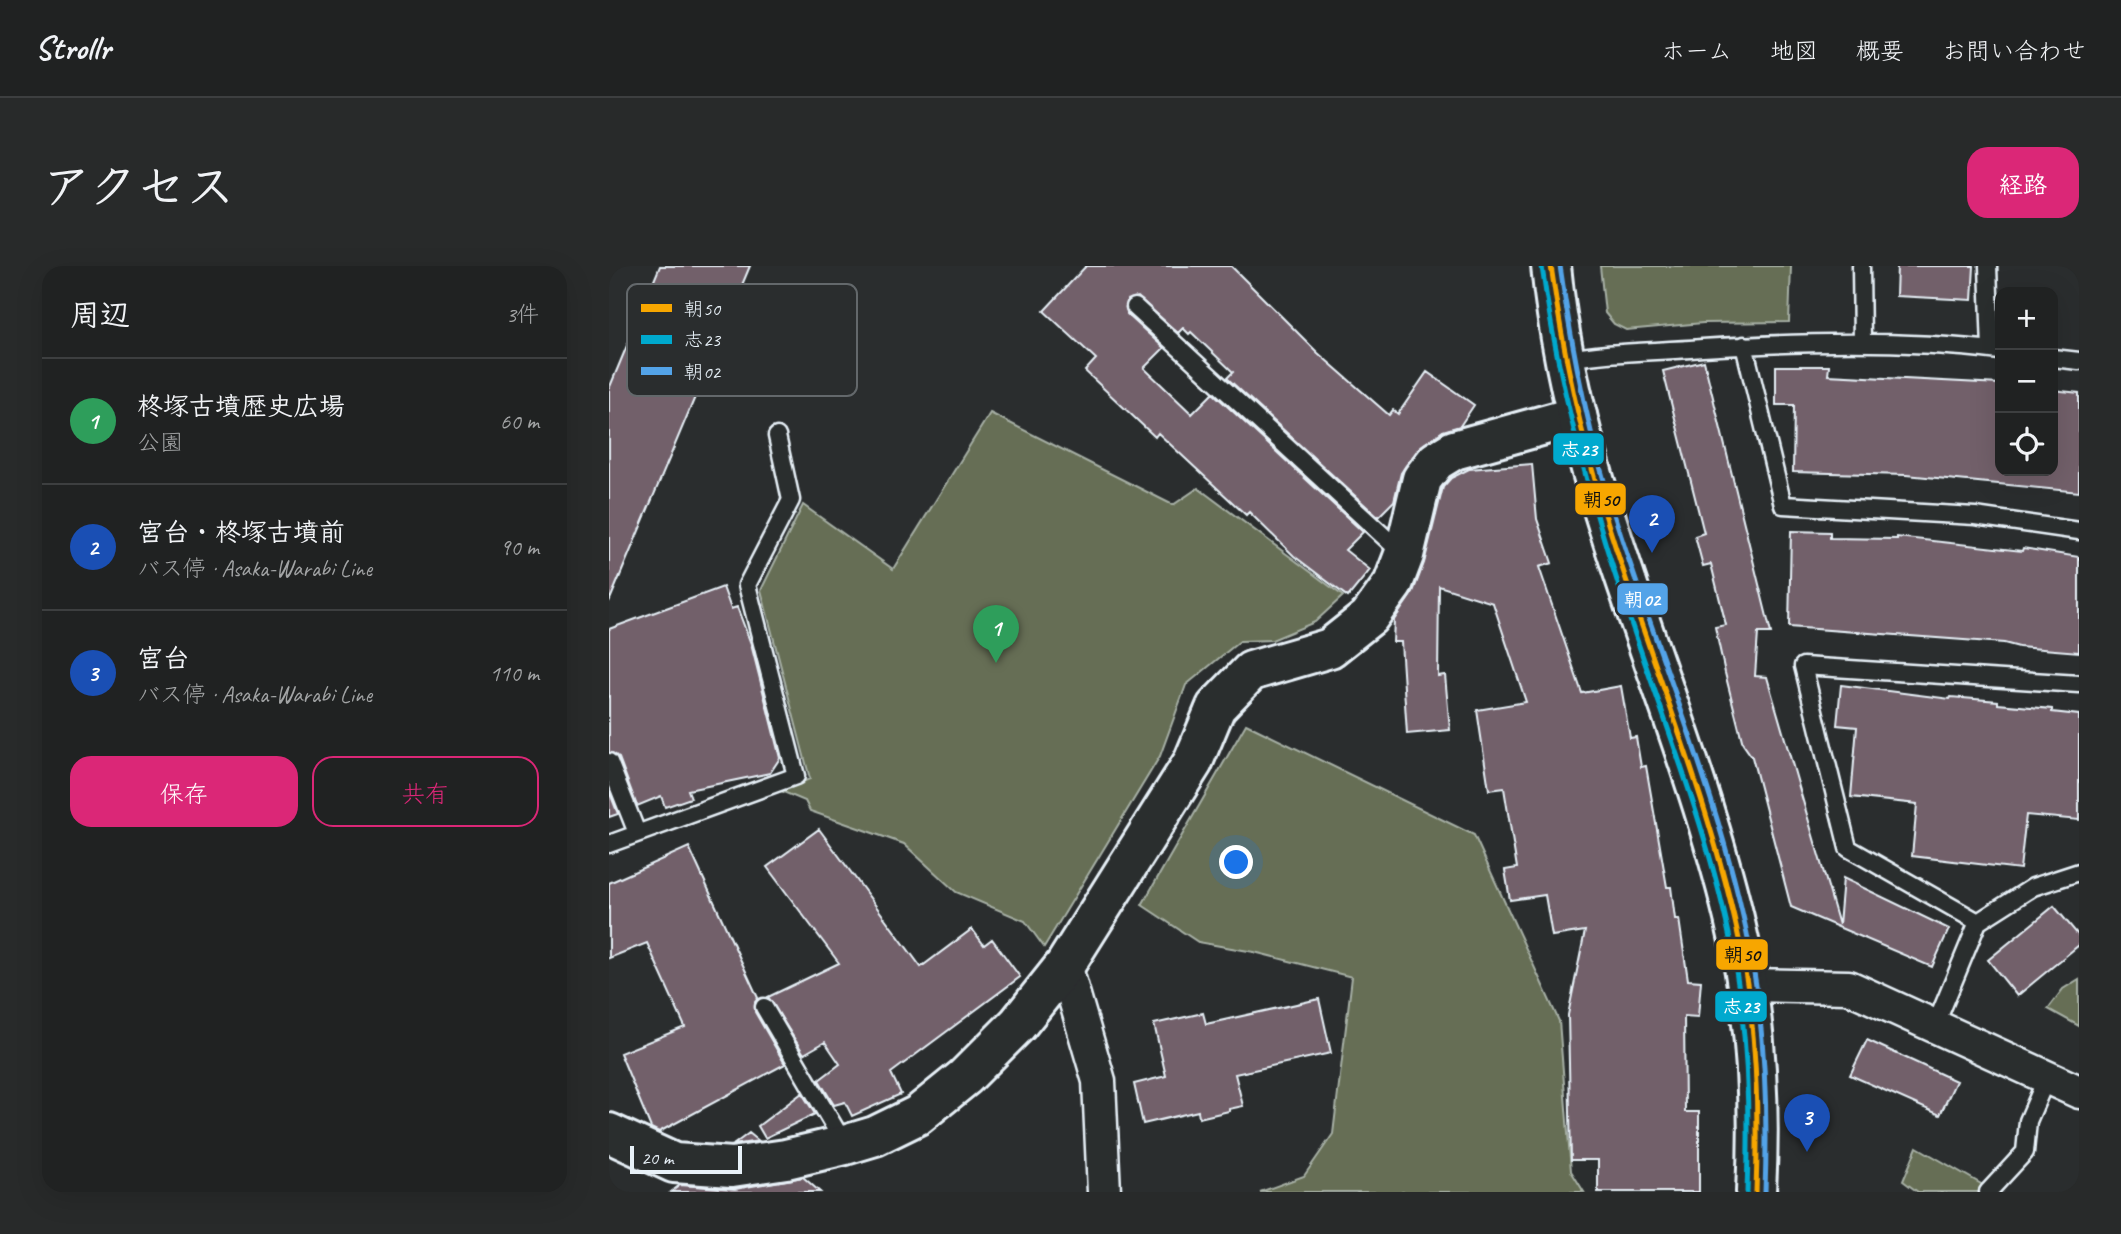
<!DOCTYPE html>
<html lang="ja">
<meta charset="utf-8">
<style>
body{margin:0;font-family:Caveat,"Klee One",sans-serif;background:#282a2a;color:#f1f3f6}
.controls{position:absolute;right:21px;top:21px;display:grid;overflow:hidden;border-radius:14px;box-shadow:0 7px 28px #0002}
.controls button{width:63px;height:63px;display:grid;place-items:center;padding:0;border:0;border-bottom:2px solid #3d3f40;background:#202222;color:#f1f3f6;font:35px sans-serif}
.scale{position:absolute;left:21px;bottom:18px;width:112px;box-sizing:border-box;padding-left:7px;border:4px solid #e8f1f8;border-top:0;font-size:19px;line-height:24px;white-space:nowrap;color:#e8f1f8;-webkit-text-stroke:5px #2a2d2e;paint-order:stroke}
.you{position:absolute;left:628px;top:597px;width:24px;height:24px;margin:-18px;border:5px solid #fff;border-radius:50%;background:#1a73e8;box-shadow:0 0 0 10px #1a73e833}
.badge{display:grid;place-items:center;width:46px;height:46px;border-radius:50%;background:#db2777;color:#fff;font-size:23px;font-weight:700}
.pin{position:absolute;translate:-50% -58px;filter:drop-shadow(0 2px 4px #0008)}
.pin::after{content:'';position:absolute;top:37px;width:24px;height:21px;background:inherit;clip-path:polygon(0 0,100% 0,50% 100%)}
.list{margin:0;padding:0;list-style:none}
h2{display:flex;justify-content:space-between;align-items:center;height:91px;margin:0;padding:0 28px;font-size:30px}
h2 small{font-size:23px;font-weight:400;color:#a2a4a5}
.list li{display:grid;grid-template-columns:46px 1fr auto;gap:21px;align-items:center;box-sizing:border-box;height:126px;padding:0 28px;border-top:2px solid #3d3f40}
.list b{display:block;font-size:26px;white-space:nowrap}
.list p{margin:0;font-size:23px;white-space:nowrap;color:#a2a4a5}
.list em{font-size:23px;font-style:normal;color:#a2a4a5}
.actions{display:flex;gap:14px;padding:21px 28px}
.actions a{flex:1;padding:16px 0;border:2px solid #db2777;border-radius:21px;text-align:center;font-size:24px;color:#db2777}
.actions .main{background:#db2777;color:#fff}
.icon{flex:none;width:38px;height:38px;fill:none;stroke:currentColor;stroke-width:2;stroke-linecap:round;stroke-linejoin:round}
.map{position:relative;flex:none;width:1470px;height:926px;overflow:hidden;border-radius:21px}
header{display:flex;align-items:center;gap:42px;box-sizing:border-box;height:98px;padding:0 35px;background:#202222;border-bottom:2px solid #3d3f40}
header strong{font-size:33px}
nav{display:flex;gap:38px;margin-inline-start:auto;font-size:24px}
.intro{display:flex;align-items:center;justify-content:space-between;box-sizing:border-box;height:168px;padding:0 42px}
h1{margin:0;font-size:49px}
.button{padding:18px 32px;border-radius:21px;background:#db2777;color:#fff;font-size:24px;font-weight:700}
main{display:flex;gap:42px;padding:0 42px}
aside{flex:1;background:#202222;border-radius:21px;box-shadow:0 7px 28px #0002}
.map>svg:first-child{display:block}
.green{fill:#666e54;stroke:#a7b0a6;stroke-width:2}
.building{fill:#72606a;stroke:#e8f1f8;stroke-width:2}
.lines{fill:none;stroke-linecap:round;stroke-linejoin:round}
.service-casing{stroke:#e8f1f8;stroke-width:21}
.minor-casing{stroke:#e8f1f8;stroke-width:37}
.tertiary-casing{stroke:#e8f1f8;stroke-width:44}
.primary-casing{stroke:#e8f1f8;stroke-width:44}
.service{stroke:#2a2d2e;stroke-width:16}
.minor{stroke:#2a2d2e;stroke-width:32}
.tertiary{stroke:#2a2d2e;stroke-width:38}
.primary{stroke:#2a2d2e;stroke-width:38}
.bus-1-casing{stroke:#2a2d2e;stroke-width:10}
.bus-2-casing{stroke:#2a2d2e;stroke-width:10}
.bus-3-casing{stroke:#2a2d2e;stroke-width:10}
.bus-1{stroke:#f7a600;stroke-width:5}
.bus-2{stroke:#00a9ce;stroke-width:5}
.bus-3{stroke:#53a3e8;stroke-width:5}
.key{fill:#2a2d2e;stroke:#63686b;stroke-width:2}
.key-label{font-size:19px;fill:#e8f1f8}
.line-badge{stroke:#2a2d2e;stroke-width:2.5}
.badge-label{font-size:19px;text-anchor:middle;font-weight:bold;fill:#fff}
.pale-badge-label{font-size:19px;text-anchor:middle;font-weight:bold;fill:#111}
</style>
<header>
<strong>Strollr</strong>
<nav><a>ホーム</a><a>地図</a><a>概要</a><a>お問い合わせ</a></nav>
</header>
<div class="intro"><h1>アクセス</h1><a class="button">経路</a></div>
<main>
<aside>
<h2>周辺<small>3件</small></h2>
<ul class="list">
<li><span class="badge" style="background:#2e9e5b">1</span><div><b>柊塚古墳歴史広場</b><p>公園</p></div><em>60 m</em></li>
<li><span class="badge" style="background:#1a4fb4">2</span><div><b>宮台・柊塚古墳前</b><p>バス停 · Asaka-Warabi Line</p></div><em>90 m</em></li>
<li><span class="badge" style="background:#1a4fb4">3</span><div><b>宮台</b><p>バス停 · Asaka-Warabi Line</p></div><em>110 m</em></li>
</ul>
<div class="actions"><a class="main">保存</a><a>共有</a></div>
</aside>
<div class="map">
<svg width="1470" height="926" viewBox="0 0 1470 926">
<rect width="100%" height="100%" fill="#2a2d2e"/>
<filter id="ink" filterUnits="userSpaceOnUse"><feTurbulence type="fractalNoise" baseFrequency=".0143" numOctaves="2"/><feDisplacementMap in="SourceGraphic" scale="14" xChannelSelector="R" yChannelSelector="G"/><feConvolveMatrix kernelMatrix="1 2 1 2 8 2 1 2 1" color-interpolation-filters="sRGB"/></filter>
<g filter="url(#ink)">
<path class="green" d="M991,0h191l-2,56 -86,1 -77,7 -12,-6 -9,-11z
M381,147l183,92 25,-17 145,108 -28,26 -43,18 -32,1 -54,44 -26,71 -116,191 -19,-26 -69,-29 -52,-48 -94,-33 -5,-10 -24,-10 29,-12 -49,-189 42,-85 90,64z
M637,458l228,111 85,186 12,150 13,21h-324l44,-16 29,-42 19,-157 -98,-25 -56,-10 -56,-37z
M1470,713v47l-31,-17 15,-20z
M1308,881l78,45h-77l-15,-11z"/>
<path class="building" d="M51,0h90l-141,336v-213z
M477,0h145l87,87 71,62 4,-5 5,4 29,-42 47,33 -14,21 -17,5 -24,17 -18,25 -7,28 -16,16 -151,-139 6,-6 -42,-40 -2,2 -6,-6 -5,5 -40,-36 -11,3v14l37,34 -20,20 48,46 21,-21 150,139 -18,18 25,20 -22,27 -54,-41 -45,-44 -3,3 -88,-82 -3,4 -70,-66 11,-12 -52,-48z
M1288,0h77l-2,34 -76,-4z
M1095,95l67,272h-13l-3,43 12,1 72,248 4,-47 106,51 -17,38 -141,-60 -39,-150 -9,-13 -18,-71 -10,-46 11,-2 -15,-61 -8,2 -8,-30 9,-3 -41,-162z
M1167,100h53l-1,9 172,9v87h53v-81l26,3v99l-173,-17 -113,-3 1,-67h-18z
M923,198l5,55 15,44 -13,4 43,126 39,-7 9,52 6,-1 5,30 5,-1 21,121h4l4,32h4l9,61 13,1 -3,36 -14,-1 1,96h14v80h-101v-32h-27l-3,-145 17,-84 -33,5 -7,-41 -35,5 -5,-30 12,-2 -13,-80 -15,2 -12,-80 49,-8 -33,-99 -54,-17 -1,90 7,-1 5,55 -43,4 -6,-92h-8l1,-22 19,-28 11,-29 19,-76 8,-9 18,-9z
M1182,265l39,1v6l67,1v-2l125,14 1,-3 56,9v95l-60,-5 -15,-4 -215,-16z
M114,321l8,22 6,-2 14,37 29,114 -10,15 -82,17 3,8 -26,9 -4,-11 -24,10 -18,-48 -10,-6v-123z
M1232,419l109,14 1,-2 47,4v3l54,5v3l27,3v105l-53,-5 -6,54 -108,-13 5,-52 -66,-7 6,-70 -20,-2z
M0,525l9,23 -9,3z
M210,563l102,138 51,-38 12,16 8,-6 28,38 -129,96 10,21 -49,22 -7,-14 -11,3 -15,-25 21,-16 -15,-22 -21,12 -36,-57 71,-34 -72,-96z
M80,581l69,151 -3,4v10l30,52 -126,68 -8,-4 -31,-75 65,-26 -38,-84 -38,15v-75z
M1445,640l25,30v9l-62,51 -29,-36z
M710,733l12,54 -96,21 8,32 -14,3v2l-30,7 -1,-7 -55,13 -9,-40 32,-8 -12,-52 49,-11 3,11z
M1258,774l89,41 -16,34 -90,-40z
M193,827l13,21 -50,24 -7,-12z
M140,867l10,8 -26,4z
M194,911l17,15h-149l9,-7 55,4z"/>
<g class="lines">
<defs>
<path id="service" d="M1252,0l1,76
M1379,0l3,84
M526,41l268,247
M1135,79l39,160 192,11 104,15
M1444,92l26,3
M955,94c45,-9 92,-8 138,-12 99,-6 200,-9 298,3
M0,496l28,71
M0,578l187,-68 -49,-191 44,-85 -14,-64
M1369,656l-130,-74 -45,-182 276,18
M155,741l81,138
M1326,760l43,-104 55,-35 46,-15
M1379,926l37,-40 3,-31 19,-44"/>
<path id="minor" d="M456,699l34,116 5,111
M1137,719l103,2 230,105"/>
<path id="tertiary" d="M0,867l65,30 58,4 54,-8 59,-14 30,-9 43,-21 47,-38 53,-53 47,-59 128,-203 23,-55 35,-36 79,-23 39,-31 24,-33 11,-29 18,-76 14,-18 18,-11 123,-34"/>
<path id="primary" d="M942,0c22,228 130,432 183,652 21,88 27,184 22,274"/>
</defs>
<use href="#service" class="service-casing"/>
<use href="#minor" class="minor-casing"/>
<use href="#tertiary" class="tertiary-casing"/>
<use href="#primary" class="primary-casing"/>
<use href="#service" class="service"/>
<use href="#minor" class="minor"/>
<use href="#tertiary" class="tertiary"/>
<use href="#primary" class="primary"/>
<defs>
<path id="bus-1" d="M942,0c12,85 29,167 54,248 44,145 106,286 136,435 16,80 18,162 15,243"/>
<path id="bus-2" d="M933,1c16,113 44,220 80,329 39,118 88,236 111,358 15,79 17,158 14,238"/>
<path id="bus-3" d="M951,0c12,84 28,167 54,248 45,145 107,286 136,435 15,80 18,162 15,243"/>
</defs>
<use href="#bus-1" class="bus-1-casing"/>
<use href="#bus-2" class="bus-2-casing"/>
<use href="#bus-3" class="bus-3-casing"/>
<use href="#bus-1" class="bus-1"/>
<use href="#bus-2" class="bus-2"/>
<use href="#bus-3" class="bus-3"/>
</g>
</g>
<rect x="18" y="18" width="230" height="112" rx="10" class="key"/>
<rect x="32" y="38" width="31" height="8" fill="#f7a600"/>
<rect x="32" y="69" width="31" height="9" fill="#00a9ce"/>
<rect x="32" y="101" width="31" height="8" fill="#53a3e8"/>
<g class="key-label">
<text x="75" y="49">朝50</text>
<text x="75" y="80">志23</text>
<text x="75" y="112">朝02</text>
</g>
<g class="line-badge">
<rect x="943" y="166" width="53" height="34" rx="7" fill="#00a9ce"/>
<rect x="965" y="216" width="53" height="34" rx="7" fill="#f7a600"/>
<rect x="1007" y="316" width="53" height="34" rx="7" fill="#53a3e8"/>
<rect x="1106" y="672" width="54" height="33" rx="7" fill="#f7a600"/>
<rect x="1105" y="724" width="54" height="33" rx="7" fill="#00a9ce"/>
</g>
<g class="badge-label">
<text x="970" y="190">志23</text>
<text x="1033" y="340">朝02</text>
<text x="1132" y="747">志23</text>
</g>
<g class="pale-badge-label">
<text x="992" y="240">朝50</text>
<text x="1133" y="695">朝50</text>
</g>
</svg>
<div class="controls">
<button>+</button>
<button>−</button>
<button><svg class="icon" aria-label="locate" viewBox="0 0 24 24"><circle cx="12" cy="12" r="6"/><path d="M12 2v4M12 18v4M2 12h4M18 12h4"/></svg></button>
</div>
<div class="scale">20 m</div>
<div class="you"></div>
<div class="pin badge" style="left:387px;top:397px;background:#2e9e5b">1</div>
<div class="pin badge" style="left:1043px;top:287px;background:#1a4fb4">2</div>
<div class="pin badge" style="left:1198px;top:886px;background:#1a4fb4">3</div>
</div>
</main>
